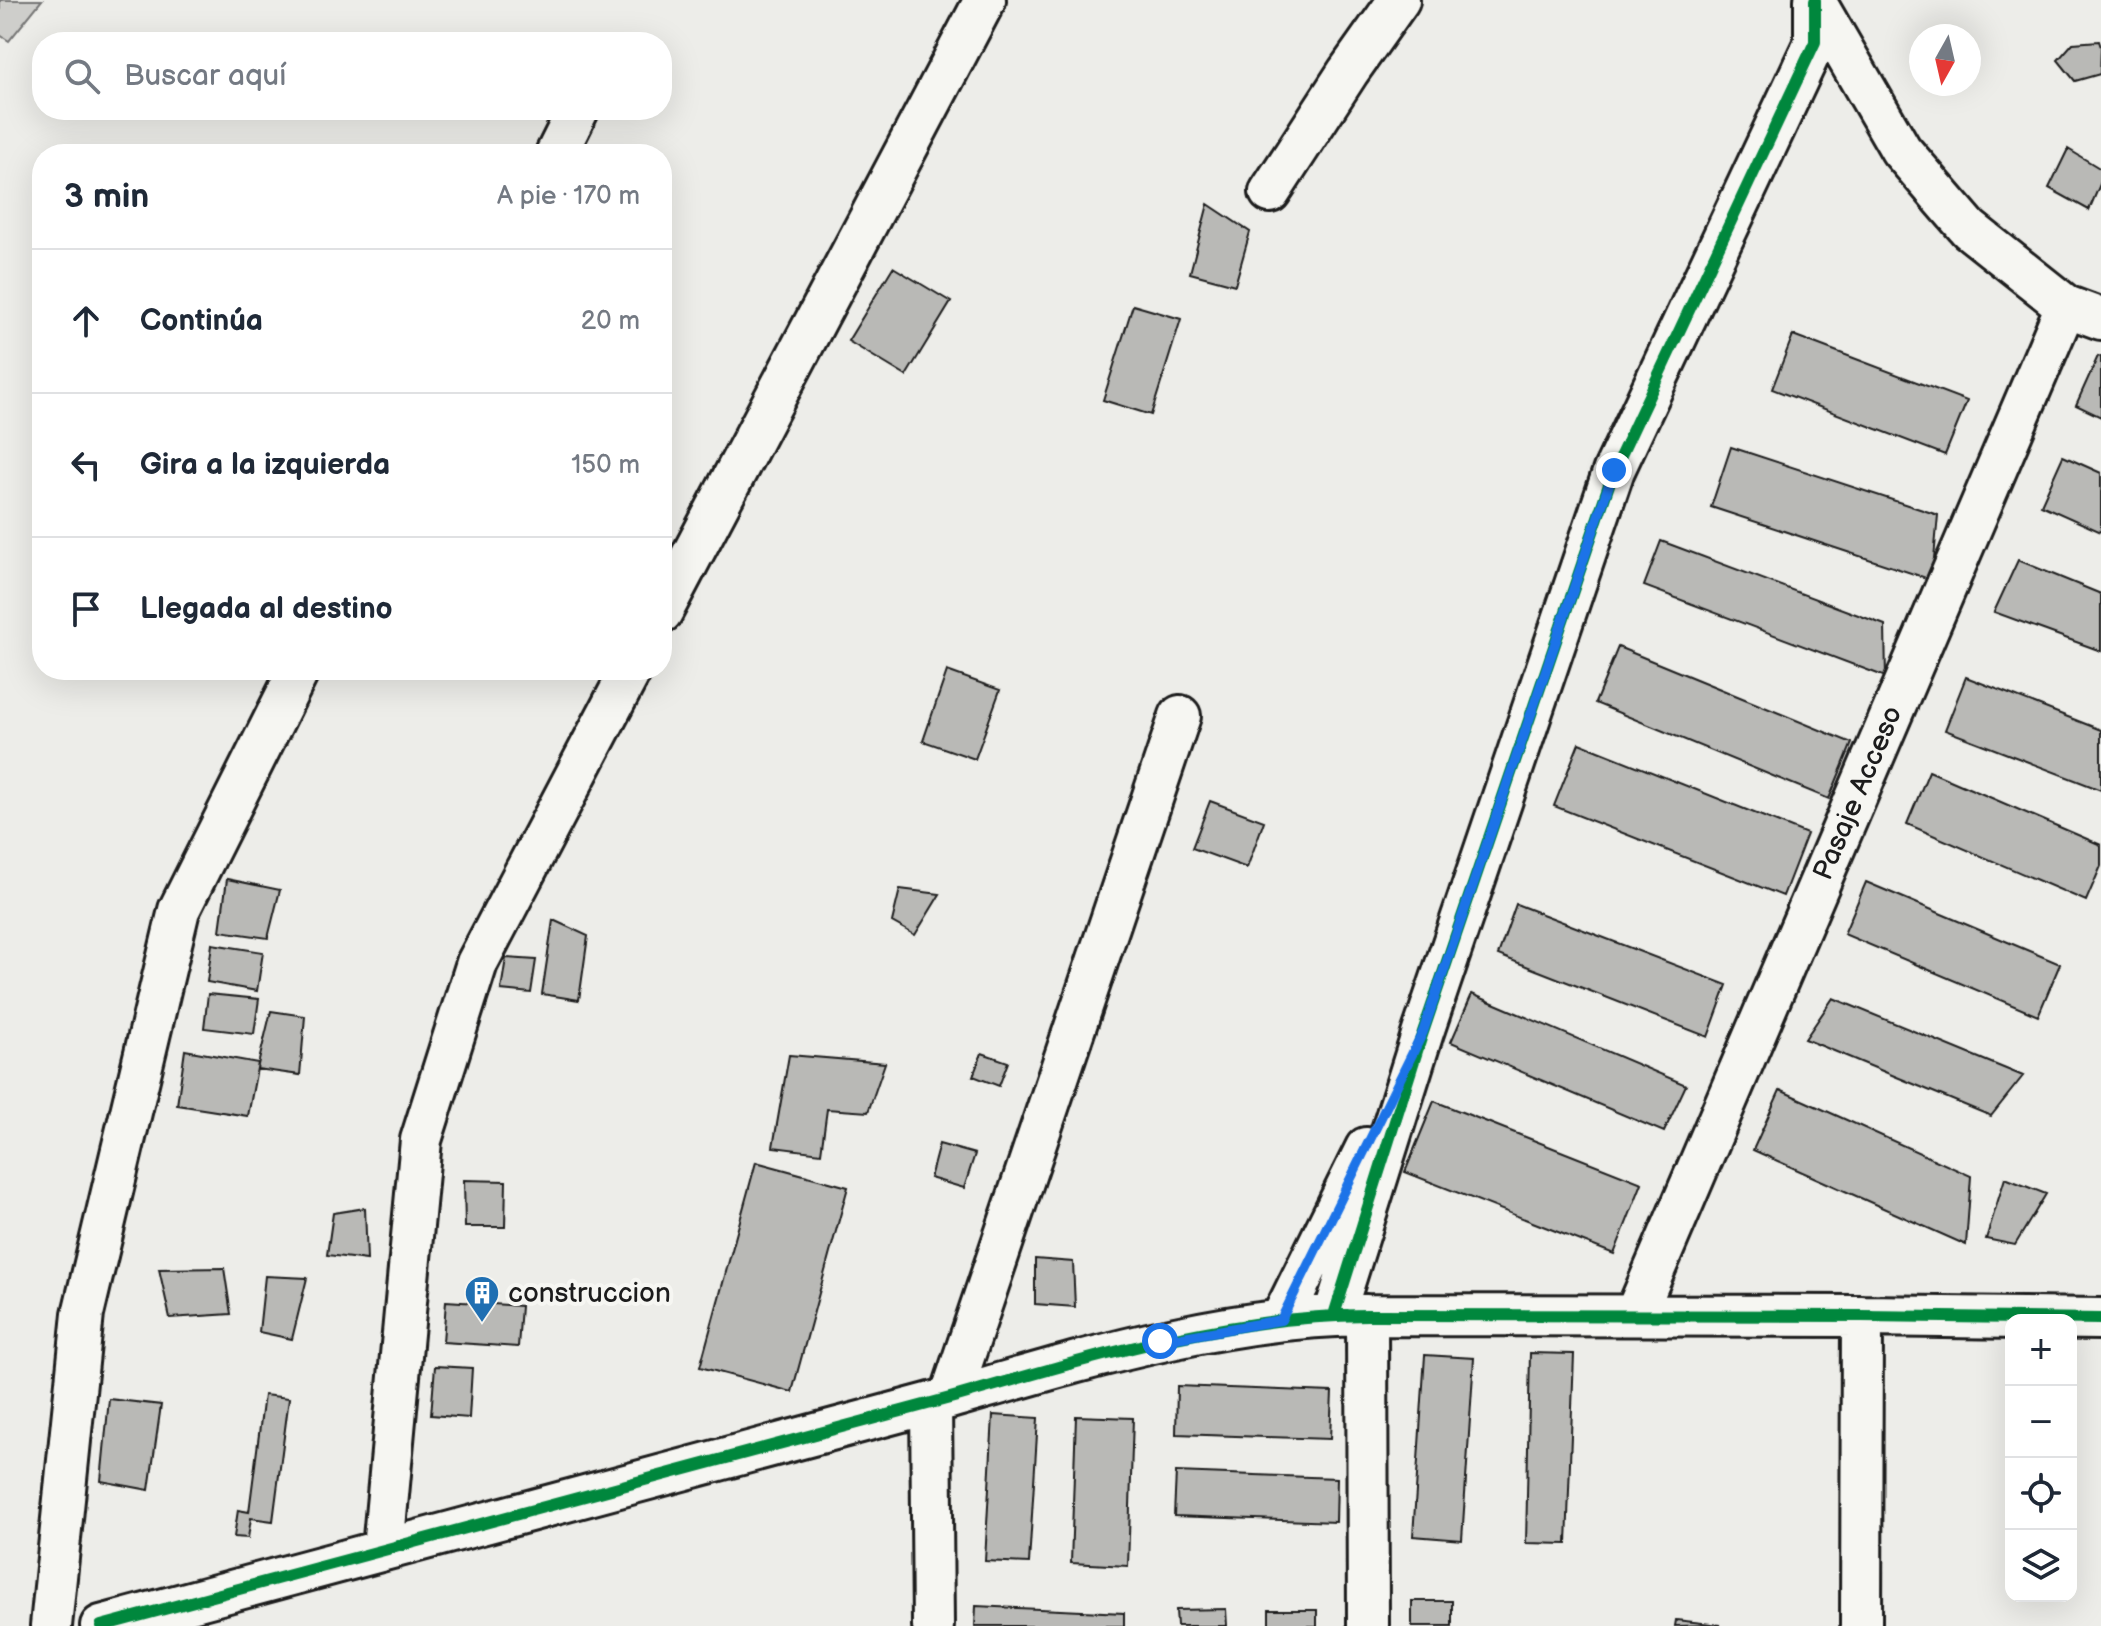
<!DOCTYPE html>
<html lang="es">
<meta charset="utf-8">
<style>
body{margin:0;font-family:"Balsamiq Sans",sans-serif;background:#f2f2f3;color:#1f2937}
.controls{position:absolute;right:24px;bottom:24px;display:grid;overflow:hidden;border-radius:16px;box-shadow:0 8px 32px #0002}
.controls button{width:72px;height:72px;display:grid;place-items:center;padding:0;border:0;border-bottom:2px solid #e0e1e3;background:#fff;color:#1f2937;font:40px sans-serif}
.compass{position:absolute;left:1909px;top:24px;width:72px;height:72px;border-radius:50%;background:#fff;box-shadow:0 8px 32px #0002;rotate:188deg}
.stop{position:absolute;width:24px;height:24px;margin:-18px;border:6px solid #1a73e8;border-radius:50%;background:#fff}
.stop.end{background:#1a73e8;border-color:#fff;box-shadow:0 2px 8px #0008}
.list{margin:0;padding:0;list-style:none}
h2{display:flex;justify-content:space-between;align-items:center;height:104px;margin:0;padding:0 32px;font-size:34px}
h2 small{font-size:26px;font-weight:400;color:#747a83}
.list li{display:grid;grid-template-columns:52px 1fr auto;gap:24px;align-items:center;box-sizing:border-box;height:144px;padding:0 32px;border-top:2px solid #e0e1e3}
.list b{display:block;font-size:30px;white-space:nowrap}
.list em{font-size:26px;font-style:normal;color:#747a83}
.icon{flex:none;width:44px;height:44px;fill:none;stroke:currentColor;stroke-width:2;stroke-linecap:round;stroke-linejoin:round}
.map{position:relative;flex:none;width:2101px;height:1626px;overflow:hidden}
.search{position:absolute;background:#fff;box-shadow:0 8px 32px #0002;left:32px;top:32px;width:640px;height:88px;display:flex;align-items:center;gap:20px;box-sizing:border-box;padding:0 28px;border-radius:32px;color:#747a83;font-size:30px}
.panel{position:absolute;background:#fff;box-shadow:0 8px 32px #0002;left:32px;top:144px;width:640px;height:536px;border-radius:32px}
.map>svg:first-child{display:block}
.green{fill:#cececb;stroke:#757574;stroke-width:2}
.building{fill:#b9b9b6;stroke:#1c1c1c;stroke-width:2}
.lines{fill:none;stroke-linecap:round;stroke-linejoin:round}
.minor-casing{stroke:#1c1c1c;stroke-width:46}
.minor{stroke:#f6f6f2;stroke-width:40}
.cycleway-casing{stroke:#f6f6f2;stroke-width:17}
.cycleway{stroke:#00873e;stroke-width:12}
.route{stroke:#1a73e8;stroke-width:10}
.labels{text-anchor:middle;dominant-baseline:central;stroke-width:8;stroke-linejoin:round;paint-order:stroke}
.street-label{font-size:28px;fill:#1c1c1c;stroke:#f6f6f2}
.poi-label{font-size:28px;fill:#1c1c1c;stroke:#f6f6f2;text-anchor:start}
</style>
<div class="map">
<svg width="2101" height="1626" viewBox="0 0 2101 1626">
<rect width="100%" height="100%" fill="#edede9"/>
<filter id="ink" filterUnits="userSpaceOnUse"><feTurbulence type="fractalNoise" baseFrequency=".0125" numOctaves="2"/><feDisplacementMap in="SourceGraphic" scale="16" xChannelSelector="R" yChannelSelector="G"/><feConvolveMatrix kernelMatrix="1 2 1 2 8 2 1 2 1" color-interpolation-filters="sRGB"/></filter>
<g filter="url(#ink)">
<path class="green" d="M0,0h42l-33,41 -9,-6z"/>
<path class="building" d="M2099,41l2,6 -1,27 -25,7 -17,-21 15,-17z
M2068,149l33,20v13l-12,28 -40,-22z
M1208,204l42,28 -15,53 -45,-12z
M893,267l58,35 -45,74 -58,-35z
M1133,305l48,14 -30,96 -48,-15z
M1793,335l174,66 -22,54 -173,-66z
M2098,356l3,1v60l-25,-12z
M1731,447l207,68 -6,65 -221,-73z
M2063,456l38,17v59l-60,-27z
M1661,541l224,84 1,52 -242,-91z
M2018,560l83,34v57l-107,-39z
M1618,647l234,96 -23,56 -234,-96z
M947,671l53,19 -25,69 -52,-18z
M1966,677l135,53v60l-156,-60z
M1579,743l228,91 -24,62 -229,-90z
M1929,771l172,74v21l-15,35 -179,-77z
M1210,801l54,20 -17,47 -55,-20z
M227,879l53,11 -12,48 -48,-7z
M1866,882l194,82 -22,52 -194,-82z
M900,889l40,5 -25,41 -23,-13z
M1516,904l211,81 -19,52 -210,-82z
M553,920l35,16 -9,64 -37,-6z
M212,944l51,8 -6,39 -50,-9z
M506,958l30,2 -5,33 -30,-3z
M208,994l51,5 -5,35 -50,-6z
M1472,994l214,91 -22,47 -213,-90z
M1833,998l190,78 -32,40 -186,-77z
M271,1011l34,5 -5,59 -43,-6z
M185,1050l73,13 -10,53 -71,-11z
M982,1053l26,9 -9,24 -26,-10z
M789,1055l96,8 -17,49 -41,-3 -6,44 -48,-6z
M1780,1090l191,86 -5,69 -213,-95z
M1434,1101l208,82 -28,71 -209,-82z
M939,1144l36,10 -11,34 -34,-10z
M756,1162l92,25 -56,205 -92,-25z
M2005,1178l41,16 -31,51 -29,-6z
M464,1180l42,1 -1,46h-40z
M365,1208l2,52 -40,-5 6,-42z
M1035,1259l38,3 2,45 -40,-3z
M224,1268l7,46 -61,4 -11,-49z
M265,1276l42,2 -15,61 -33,-7z
M446,1301l75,5 -3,41 -75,-5z
M1530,1353l44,1 -7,190 -41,-1z
M1425,1355l49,3 -12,182 -49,-4z
M435,1366l37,2 -3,50 -38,-3z
M1177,1386l155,6 -2,47 -154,-5z
M264,1395l25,3 -16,123 -22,-3 -3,20 -14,-1 4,-27 11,2z
M109,1399l52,6 -12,85 -48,-9z
M993,1415l45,3 -9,145 -44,-2z
M1076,1416l57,2 -5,148 -57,-3z
M1176,1472l161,6 -1,44 -162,-6z
M1412,1601h40v25h-40z
M976,1606l148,7v13h-149z
M1226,1609l1,17h-50l-1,-16z
M1269,1610h48v16h-48z
M1676,1620l44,5 -45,1z"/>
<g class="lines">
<defs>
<path id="minor" d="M1816,3l85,147 68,79 97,77
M556,154l22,-44
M1270,192l78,-120 51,-72
M662,612l323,-612
M1635,1315l431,-1009 35,13
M1281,1320l85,-172
M383,1549l38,-409 56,-177 154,-293
M51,1626l32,-312 96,-404 120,-240
M101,1626l849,-228c136,-39 274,-82 417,-83l495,1 239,3
M933,1626l-2,-223 19,-5 230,-682
M1368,1626l-1,-311h-33l89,-283 191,-562 201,-428v-42
M1861,1626l1,-310"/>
</defs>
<use href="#minor" class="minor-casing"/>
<use href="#minor" class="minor"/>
<defs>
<path id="cycleway" d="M1347,1315h-13l89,-283 191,-562 201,-428v-42
M101,1626l849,-228c136,-39 274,-82 417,-83l495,1 239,3"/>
</defs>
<use href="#cycleway" class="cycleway-casing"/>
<use href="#cycleway" class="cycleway"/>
</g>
</g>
<g class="lines" filter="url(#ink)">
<path class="route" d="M1160,1341l121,-21 142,-288 191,-562"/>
</g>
<defs>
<symbol id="building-pin" viewBox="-11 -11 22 30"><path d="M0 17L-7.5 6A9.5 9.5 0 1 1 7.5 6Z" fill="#1f6fb2" stroke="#f6f6f2"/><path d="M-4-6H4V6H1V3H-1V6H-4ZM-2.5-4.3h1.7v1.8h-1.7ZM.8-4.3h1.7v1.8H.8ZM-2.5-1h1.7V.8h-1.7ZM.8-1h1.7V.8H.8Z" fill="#fff"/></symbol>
</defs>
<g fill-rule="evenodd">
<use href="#building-pin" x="462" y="1273" width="40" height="54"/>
</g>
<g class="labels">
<g class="street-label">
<text transform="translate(1858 793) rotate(-67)">Pasaje Acceso</text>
</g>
<g class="poi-label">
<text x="508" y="1293">construccion</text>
</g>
</g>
</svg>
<div class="controls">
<button>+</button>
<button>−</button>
<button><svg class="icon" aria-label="locate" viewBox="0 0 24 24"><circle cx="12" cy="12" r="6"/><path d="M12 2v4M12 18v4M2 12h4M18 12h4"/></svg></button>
<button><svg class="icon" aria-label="layers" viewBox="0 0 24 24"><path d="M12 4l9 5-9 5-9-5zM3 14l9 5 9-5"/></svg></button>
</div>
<svg class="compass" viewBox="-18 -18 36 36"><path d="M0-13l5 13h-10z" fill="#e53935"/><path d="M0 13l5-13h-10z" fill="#747a83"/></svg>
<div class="stop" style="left:1160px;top:1341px"></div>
<div class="stop end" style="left:1614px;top:470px"></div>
<div class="search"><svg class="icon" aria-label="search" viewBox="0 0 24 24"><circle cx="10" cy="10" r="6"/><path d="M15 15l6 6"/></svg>Buscar aquí</div>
<section class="panel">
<h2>3 min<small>A pie · 170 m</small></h2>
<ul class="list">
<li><svg class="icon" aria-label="ahead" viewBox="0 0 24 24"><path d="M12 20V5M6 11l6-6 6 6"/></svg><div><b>Continúa</b></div><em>20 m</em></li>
<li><svg class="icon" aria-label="left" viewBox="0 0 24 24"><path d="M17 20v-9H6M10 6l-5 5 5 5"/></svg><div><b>Gira a la izquierda</b></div><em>150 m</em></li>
<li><svg class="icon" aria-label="arrive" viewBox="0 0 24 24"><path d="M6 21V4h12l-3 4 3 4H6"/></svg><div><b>Llegada al destino</b></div></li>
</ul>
</section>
</div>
